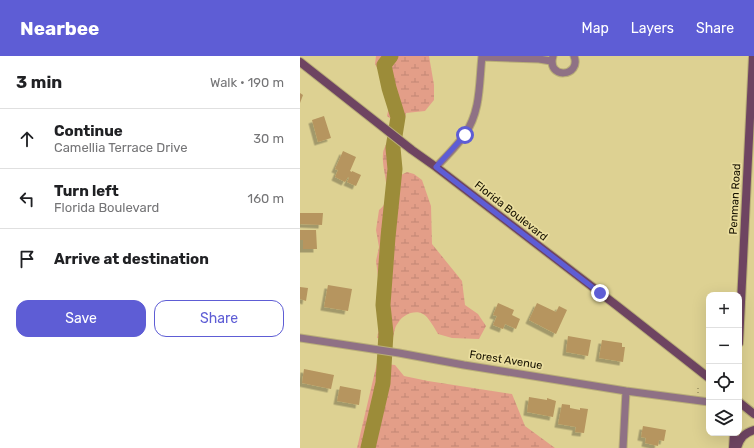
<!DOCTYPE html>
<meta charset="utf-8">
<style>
body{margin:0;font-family:Rubik,sans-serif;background:#f2f2f2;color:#202124}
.controls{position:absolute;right:12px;bottom:12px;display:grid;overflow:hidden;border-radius:8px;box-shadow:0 4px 16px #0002}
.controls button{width:36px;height:36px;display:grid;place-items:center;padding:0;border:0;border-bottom:1px solid #e0e0e0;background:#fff;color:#202124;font:20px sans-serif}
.stop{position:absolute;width:12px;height:12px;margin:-9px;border:3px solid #5e5dd5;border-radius:50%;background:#fff}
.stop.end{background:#5e5dd5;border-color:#fff;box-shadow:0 1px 4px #0008}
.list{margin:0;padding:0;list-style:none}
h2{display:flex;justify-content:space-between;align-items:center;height:52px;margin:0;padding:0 16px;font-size:17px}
h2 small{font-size:13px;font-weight:400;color:#757577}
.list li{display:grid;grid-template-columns:26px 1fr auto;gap:12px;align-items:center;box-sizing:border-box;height:60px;padding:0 16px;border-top:1px solid #e0e0e0}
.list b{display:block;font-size:15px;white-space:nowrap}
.list p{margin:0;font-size:13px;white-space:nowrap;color:#757577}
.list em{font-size:13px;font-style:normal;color:#757577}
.actions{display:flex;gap:8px;padding:12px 16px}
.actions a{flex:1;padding:9px 0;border:1px solid #5e5dd5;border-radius:12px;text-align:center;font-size:14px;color:#5e5dd5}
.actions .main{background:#5e5dd5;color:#fff}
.icon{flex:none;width:22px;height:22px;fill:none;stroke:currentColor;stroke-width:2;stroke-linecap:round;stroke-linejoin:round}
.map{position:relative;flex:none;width:454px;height:392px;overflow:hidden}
header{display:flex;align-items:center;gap:24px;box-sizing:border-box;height:56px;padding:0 20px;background:#5e5dd5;color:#fff}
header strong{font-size:19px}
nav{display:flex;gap:22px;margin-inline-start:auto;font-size:14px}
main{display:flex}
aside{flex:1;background:#fff}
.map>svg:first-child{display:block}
.wetland{fill:url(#wetland-marsh)}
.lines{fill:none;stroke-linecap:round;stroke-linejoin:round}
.river{stroke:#9c8c39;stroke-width:15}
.building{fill:#b6955f;filter:url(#shadow)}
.street-casing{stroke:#b9ae78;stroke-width:9}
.secondary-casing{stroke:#b9ae78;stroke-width:10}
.path{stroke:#9a9161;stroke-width:1.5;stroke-dasharray:1 3;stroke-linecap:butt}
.street{stroke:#8f7185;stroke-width:7}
.secondary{stroke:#6e4461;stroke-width:8}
.route{stroke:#5e5dd5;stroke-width:5}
.labels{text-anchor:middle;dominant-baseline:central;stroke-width:3.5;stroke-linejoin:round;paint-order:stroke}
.street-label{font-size:11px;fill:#161100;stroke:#eade9f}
</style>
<header>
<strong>Nearbee</strong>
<nav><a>Map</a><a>Layers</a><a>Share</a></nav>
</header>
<main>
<aside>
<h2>3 min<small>Walk · 190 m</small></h2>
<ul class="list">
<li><svg class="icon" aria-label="ahead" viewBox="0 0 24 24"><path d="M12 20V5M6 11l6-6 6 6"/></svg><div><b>Continue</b><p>Camellia Terrace Drive</p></div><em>30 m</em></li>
<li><svg class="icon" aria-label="left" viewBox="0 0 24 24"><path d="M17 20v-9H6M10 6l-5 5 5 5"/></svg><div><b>Turn left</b><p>Florida Boulevard</p></div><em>160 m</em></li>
<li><svg class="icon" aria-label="arrive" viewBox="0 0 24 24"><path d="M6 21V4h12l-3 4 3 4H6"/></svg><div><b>Arrive at destination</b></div></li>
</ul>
<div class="actions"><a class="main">Save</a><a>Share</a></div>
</aside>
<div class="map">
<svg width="454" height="392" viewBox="0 0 454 392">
<defs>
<pattern id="wetland-marsh" width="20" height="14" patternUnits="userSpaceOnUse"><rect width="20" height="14" fill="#e39e88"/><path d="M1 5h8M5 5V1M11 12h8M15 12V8" fill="none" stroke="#c28774"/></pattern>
<filter id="shadow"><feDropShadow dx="-3.5" dy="3.5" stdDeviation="0" flood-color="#0004"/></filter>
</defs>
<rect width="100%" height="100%" fill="#ddd192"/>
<path class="wetland" d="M76,0h53l5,29v15l-9,11 -19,2 -3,15 -16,-12 3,-14 -7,-23 -4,-8 -4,-7z
M87,86l13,10 1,23 6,-3 7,2 8,6 9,26 1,38 30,37 3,24 13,9 8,12 -7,13 -27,-1 -14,-4c-3,-5 -10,-18 -15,-20 -8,-5 -21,1 -25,9 -4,4 -4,13 -6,18l-15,-3 4,-19 -5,-9v-10l3,-16 -3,-23 3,-14 -3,-17 3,-20c16,-11 2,-40 4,-56 0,-4 3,-9 4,-12z
M77,307l18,2 9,11 24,5 84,13 13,32 30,22h-198z"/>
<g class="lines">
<path class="river" d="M68,392l15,-65 3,-50 -3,-28 5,-68 7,-68 -2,-21 5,-31 -9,-29 -5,-23 7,-9"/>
</g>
<path class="building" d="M0,37l3,2 -3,8z
M24,60l7,22 -13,4 -6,-22z
M43,95l13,6 -6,14 2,1v-1l9,4 -5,11 -9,-4 2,-4 -1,-1 -3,5 -10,-5 3,-7 -3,-1z
M0,157h23l-1,12 -22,-1z
M0,174h16l1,19h-14v-9h-3z
M28,229l24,4 -4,22 -24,-4z
M0,231l8,1 -2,13 -6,-2z
M198,247l16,7 -2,5 8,4 -4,10 -11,-5 -2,5 -10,-4 4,-9 -4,-1z
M237,247l19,9 3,-6 8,4 -11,24 -27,-14z
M268,280l23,4 -3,16 -22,-4z
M302,284l20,3v4h3l-2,15 -24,-4z
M4,313l30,6 -3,14 -29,-6z
M40,330l21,4 -2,15 -22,-4z
M229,341l18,3v-2l9,3 -3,16 -26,-5z
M262,348l8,1v3l10,2v-2l8,1 -4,24 -9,-1 1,-5 -18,-3z
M343,370l23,4 -2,11 -5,-1 -1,6 -13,-3 1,-5 -5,-1z"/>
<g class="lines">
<defs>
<path id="street" d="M253,0c-7,24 29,21 21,0
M182,1l57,2 12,2
M136,111c10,-10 21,-21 29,-33 16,-23 14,-51 17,-78
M0,282l99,15 65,12 162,26 83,11
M323,392l3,-57"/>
<path id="secondary" d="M0,6l112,88 24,17 180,138 93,73
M439,287l14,-287
M439,346l15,12
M433,392l1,-15
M437,392c3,-10 7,-15 17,-18"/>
</defs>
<use href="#street" class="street-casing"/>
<use href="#secondary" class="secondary-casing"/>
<path class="path" d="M398,332v6"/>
<use href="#street" class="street"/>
<use href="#secondary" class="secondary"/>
</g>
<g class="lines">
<path class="route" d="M165,79l-29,32 164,126"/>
</g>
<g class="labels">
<g class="street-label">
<text transform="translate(435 143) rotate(-87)">Penman Road</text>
<text transform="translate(211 155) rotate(38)">Florida Boulevard</text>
<text transform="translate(206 304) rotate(9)">Forest Avenue</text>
</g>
</g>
</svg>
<div class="controls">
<button>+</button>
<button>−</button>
<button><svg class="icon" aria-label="locate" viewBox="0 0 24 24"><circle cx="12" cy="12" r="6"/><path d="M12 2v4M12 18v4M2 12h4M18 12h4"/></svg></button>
<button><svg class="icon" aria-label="layers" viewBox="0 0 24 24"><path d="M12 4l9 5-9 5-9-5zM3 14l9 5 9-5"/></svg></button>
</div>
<div class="stop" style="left:165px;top:79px"></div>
<div class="stop end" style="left:300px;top:237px"></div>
</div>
</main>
